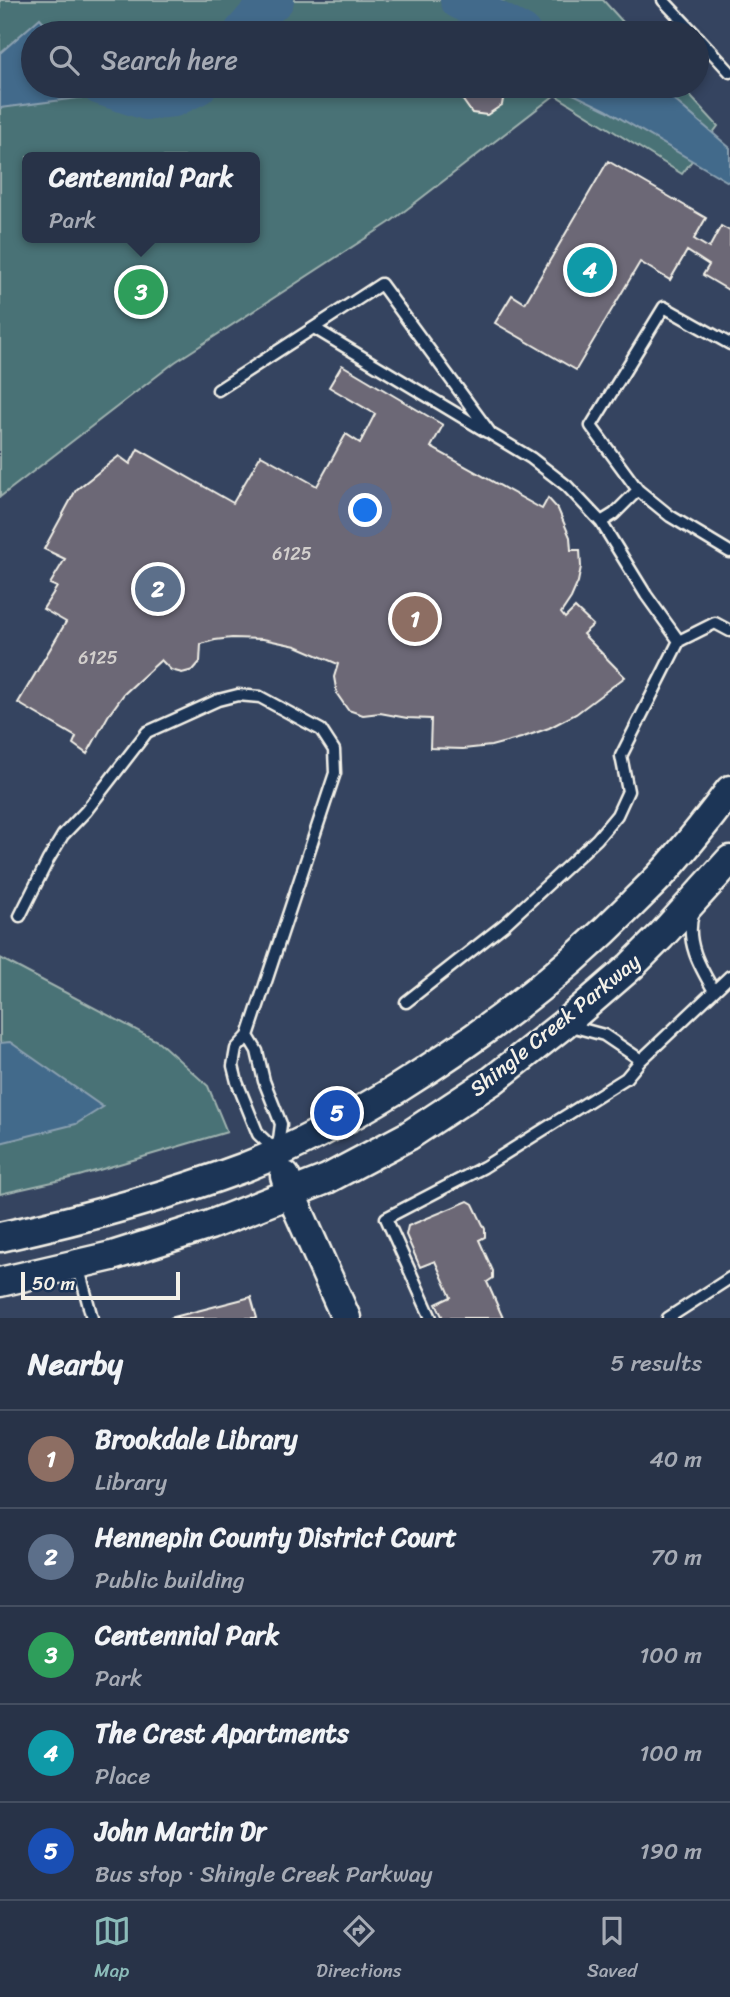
<!DOCTYPE html>
<meta charset="utf-8">
<style>
body{margin:0;font-family:Sriracha,sans-serif;background:#303b4f;color:#f1f3f6}
.scale{position:absolute;left:21px;bottom:18px;width:159px;box-sizing:border-box;padding-left:7px;border:4px solid #f4f1e8;border-top:0;font-size:19px;line-height:24px;white-space:nowrap;color:#f4f1e8;-webkit-text-stroke:5px #1d3557;paint-order:stroke}
.you{position:absolute;left:366px;top:511px;width:24px;height:24px;margin:-18px;border:5px solid #fff;border-radius:50%;background:#1a73e8;box-shadow:0 0 0 10px #1a73e833}
.badge{display:grid;place-items:center;width:46px;height:46px;border-radius:50%;background:#8bbbb9;color:#fff;font-size:23px;font-weight:700}
.pin{position:absolute;translate:-50% -50%;border:4px solid #fff;box-shadow:0 2px 7px #0006}
.popup{position:absolute;left:22px;top:152px;width:238px;height:91px;box-sizing:border-box;display:grid;place-content:center;border-radius:10px;background:#283348;filter:drop-shadow(0 2px 5px #0005);font-size:23px;white-space:nowrap;color:#a5aab4}
.popup b{font-size:26px;color:#f1f3f6}
.popup::after{content:'';position:absolute;left:50%;top:100%;margin-left:-14px;border:14px solid transparent;border-top-color:#283348}
.list{margin:0;padding:0;list-style:none}
h2{display:flex;justify-content:space-between;align-items:center;height:91px;margin:0;padding:0 28px;font-size:30px}
h2 small{font-size:23px;font-weight:400;color:#a5aab4}
.list li{display:grid;grid-template-columns:46px 1fr auto;gap:21px;align-items:center;box-sizing:border-box;height:98px;padding:0 28px;border-top:2px solid #444e60}
.list b{display:block;font-size:26px;white-space:nowrap}
.list p{margin:0;font-size:23px;white-space:nowrap;color:#a5aab4}
.list em{font-size:23px;font-style:normal;color:#a5aab4}
.icon{flex:none;width:38px;height:38px;fill:none;stroke:currentColor;stroke-width:2;stroke-linecap:round;stroke-linejoin:round}
.map{position:relative;flex:none;width:730px;height:1318px;overflow:hidden}
.search{position:absolute;background:#283348;box-shadow:0 4px 10px #0003;left:21px;right:21px;top:21px;height:77px;display:flex;align-items:center;gap:18px;box-sizing:border-box;padding:0 24px;border-radius:38px;color:#a5aab4;font-size:26px}
.sheet{height:581px;background:#283348}
nav{display:flex;justify-content:space-around;align-items:center;box-sizing:border-box;height:98px;border-top:2px solid #444e60;background:#283348;font-size:19px;color:#a5aab4}
nav a{display:grid;justify-items:center;gap:4px}
nav .on{color:#8bbbb9}
.map>svg:first-child{display:block}
.green{fill:#4a7276;stroke:#9fb2af;stroke-width:2;fill-rule:evenodd}
.water{fill:#436a8b;stroke:#8aa0b0;stroke-width:2}
.lines{fill:none;stroke-linecap:round;stroke-linejoin:round}
.river{stroke:#436a8b;stroke-width:38}
.building{fill:#6c6876;stroke:#f4f1e8;stroke-width:2}
.lane-casing{stroke:#f4f1e8;stroke-width:15}
.secondary-casing{stroke:#f4f1e8;stroke-width:33}
.lane{stroke:#1d3557;stroke-width:10}
.secondary{stroke:#1d3557;stroke-width:28}
.labels{text-anchor:middle;dominant-baseline:central;stroke-width:5;stroke-linejoin:round;paint-order:stroke}
.number-label{font-size:18px;fill:#d2cfcc}
.street-label{font-size:21px;fill:#f4f1e8;stroke:#1d3557}
</style>
<div class="map">
<svg width="730" height="1318" viewBox="0 0 730 1318">
<rect width="100%" height="100%" fill="#354460"/>
<filter id="ink" filterUnits="userSpaceOnUse"><feTurbulence type="fractalNoise" baseFrequency=".0143" numOctaves="2"/><feDisplacementMap in="SourceGraphic" scale="14" xChannelSelector="R" yChannelSelector="G"/><feConvolveMatrix kernelMatrix="1 2 1 2 8 2 1 2 1" color-interpolation-filters="sRGB"/></filter>
<g filter="url(#ink)">
<path class="green" d="M0,0h603l30,33h-600v53h648l37,40 -36,48 -127,-79 -166,128 -214,139 -175,135zM27,157h228v81h-228z
M0,958l159,84 49,44 19,46 -148,44 -79,18z"/>
<path class="water" d="M40,18l13,15h-20v53h61l7,9 -101,13v-55z
M564,86h94l72,62v35l-124,-73 -35,-17z
M10,1042l93,65 -27,17 -76,19v-100z"/>
<g class="lines">
<path class="river" d="M459,0l63,33
M242,33l12,-14 21,-19
M100,86l46,15 28,-3 24,-12"/>
</g>
<path class="building" d="M464,86h39l2,2 -3,17 -15,10 -15,-2 -10,-14z
M608,161l98,57 -12,21 15,9 12,-22 9,5v60l-27,-16 6,-10 -22,-14 -17,29 -30,-18 -64,108 -81,-47 17,-28 13,8z
M342,365l101,60 -12,22 111,62 6,-11 10,11 12,28 1,13h9l1,17 -3,15 -7,16 -10,15 4,5 10,-10 18,17 -10,9 42,43 -49,37 -27,14 -28,10 -30,8 -28,3 -33,-1 1,-29 -24,-1 -27,-5 -17,2 -15,-5 -11,-16 -3,-17 4,-13 -42,-18 -33,-7 -31,-1 -17,2 -14,4 -1,18 -7,8 -11,3 -11,-3 -10,-10 -37,34 -16,22 -21,38 -14,-10 3,-7 -58,-34 48,-81 -23,-13 14,-22 -7,-3 15,-25 -21,-10 32,-59 43,-34 11,8 8,-15 95,54 28,-48 56,31 29,-52 14,9 15,-29 -46,-27z
M468,1201l5,3 12,25v8l-6,3 14,31v7l-6,4 16,36h-60l-7,-14 15,-7 -16,-36 -15,6 -14,-32 2,-9z
M251,1297l6,21h-87z"/>
<g class="lines">
<defs>
<path id="lane" d="M663,0l31,33
M697,36l33,36
M314,328l173,104
M730,344l-66,-37 -73,119 47,64 32,26 60,36
M218,390l163,-106 110,150 40,24 36,28 34,36 45,73 33,46
M601,522l13,-8 24,-24
M693,914c-8,28 7,53 21,77
M20,916l28,-56 15,-25 23,-24 61,-79 29,-13 42,-19 20,-5 22,2 61,33 13,20 1,23 -87,263 -12,13 -3,17 4,16 21,52 18,17
M406,1002l99,-78 92,-85 20,-24 11,-24 -7,-35 58,-115 36,-18 15,8
M567,1025l37,10 37,25
M248,1036l9,15 7,30 17,43 -3,23
M78,1265l14,53
M431,1318l-45,-100 98,-51 142,-89 15,-18 89,-84
M668,1318l62,-40"/>
<path id="secondary" d="M285,1176l5,16 56,126
M0,1237c83,-18 165,-40 245,-70 54,-21 106,-50 155,-80 85,-53 163,-113 233,-184 13,-13 26,-25 37,-38 21,-24 41,-49 60,-75
M0,1282l112,-26 98,-31 117,-46 81,-43 85,-56 71,-56 67,-58 30,-30 69,-76"/>
</defs>
<use href="#lane" class="lane-casing"/>
<use href="#secondary" class="secondary-casing"/>
<use href="#lane" class="lane"/>
<use href="#secondary" class="secondary"/>
</g>
</g>
<g class="labels">
<g class="number-label">
<text x="292" y="554">6125</text>
<text x="98" y="658">6125</text>
</g>
<g class="street-label">
<text transform="translate(555 1025) rotate(-39)">Shingle Creek Parkway</text>
</g>
</g>
</svg>
<div class="scale">50 m</div>
<div class="you"></div>
<div class="pin badge" style="left:415px;top:619px;background:#8d6e63">1</div>
<div class="pin badge" style="left:158px;top:589px;background:#5c6f8a">2</div>
<div class="pin badge" style="left:141px;top:292px;background:#2e9e5b">3</div>
<div class="popup"><b>Centennial Park</b>Park</div>
<div class="pin badge" style="left:590px;top:270px;background:#0f9aa8">4</div>
<div class="pin badge" style="left:337px;top:1113px;background:#1a4fb4">5</div>
<div class="search"><svg class="icon" aria-label="search" viewBox="0 0 24 24"><circle cx="10" cy="10" r="6"/><path d="M15 15l6 6"/></svg>Search here</div>
</div>
<section class="sheet">
<h2>Nearby<small>5 results</small></h2>
<ul class="list">
<li><span class="badge" style="background:#8d6e63">1</span><div><b>Brookdale Library</b><p>Library</p></div><em>40 m</em></li>
<li><span class="badge" style="background:#5c6f8a">2</span><div><b>Hennepin County District Court</b><p>Public building</p></div><em>70 m</em></li>
<li><span class="badge" style="background:#2e9e5b">3</span><div><b>Centennial Park</b><p>Park</p></div><em>100 m</em></li>
<li><span class="badge" style="background:#0f9aa8">4</span><div><b>The Crest Apartments</b><p>Place</p></div><em>100 m</em></li>
<li><span class="badge" style="background:#1a4fb4">5</span><div><b>John Martin Dr</b><p>Bus stop · Shingle Creek Parkway</p></div><em>190 m</em></li>
</ul>
</section>
<nav>
<a class="on"><svg class="icon" aria-label="map" viewBox="0 0 24 24"><path d="M3 6l6-2 6 2 6-2v14l-6 2-6-2-6 2zM9 4v14M15 6v14"/></svg>Map</a>
<a><svg class="icon" aria-label="directions" viewBox="0 0 24 24"><path d="M12 3l9 9-9 9-9-9zM9 14v-3h6M13 9l2 2-2 2"/></svg>Directions</a>
<a><svg class="icon" aria-label="saved" viewBox="0 0 24 24"><path d="M7 4h10v16l-5-4-5 4z"/></svg>Saved</a>
</nav>
